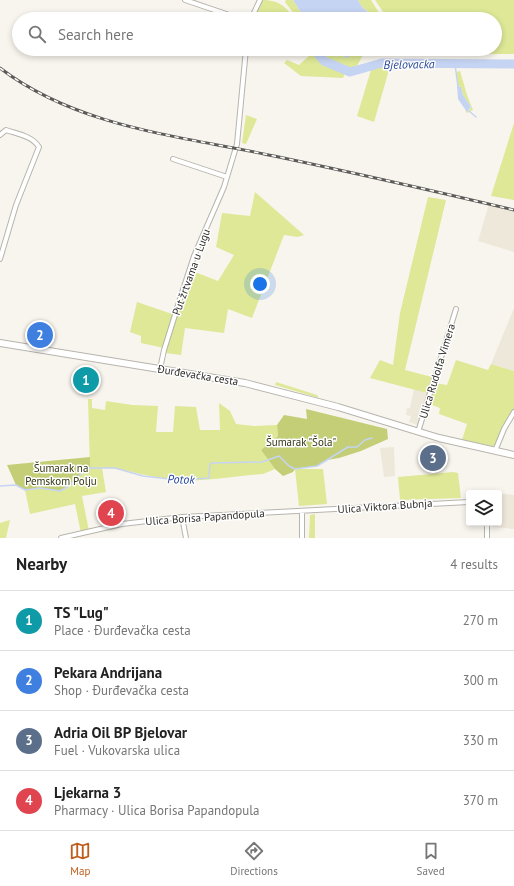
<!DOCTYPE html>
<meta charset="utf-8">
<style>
body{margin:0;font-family:"PT Sans",sans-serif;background:#f6f6f6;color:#222}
.controls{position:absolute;right:12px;bottom:12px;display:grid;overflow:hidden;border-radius:4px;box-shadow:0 2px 6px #0003}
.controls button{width:36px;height:36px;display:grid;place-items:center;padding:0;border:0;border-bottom:1px solid #e0e0e0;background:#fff;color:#222;font:20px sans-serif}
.you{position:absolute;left:260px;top:284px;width:14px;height:14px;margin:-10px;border:3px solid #fff;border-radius:50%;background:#1a73e8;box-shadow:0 0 0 6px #1a73e833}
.badge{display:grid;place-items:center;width:26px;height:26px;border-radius:50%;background:#be5d1b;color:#fff;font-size:13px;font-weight:700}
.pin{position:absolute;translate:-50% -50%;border:2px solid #fff;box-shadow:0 1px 4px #0006}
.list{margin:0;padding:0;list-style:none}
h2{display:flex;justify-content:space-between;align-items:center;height:52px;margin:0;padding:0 16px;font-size:17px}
h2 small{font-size:13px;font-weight:400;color:#767676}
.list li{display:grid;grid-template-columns:26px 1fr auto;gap:12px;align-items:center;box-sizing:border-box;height:60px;padding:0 16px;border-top:1px solid #e0e0e0}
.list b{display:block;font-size:15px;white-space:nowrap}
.list p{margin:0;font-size:13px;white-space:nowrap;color:#767676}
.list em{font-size:13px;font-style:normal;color:#767676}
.icon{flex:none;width:22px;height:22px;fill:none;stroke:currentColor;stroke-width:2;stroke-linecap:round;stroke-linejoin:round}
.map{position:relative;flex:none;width:514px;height:538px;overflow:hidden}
.search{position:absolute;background:#fff;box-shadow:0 2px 6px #0003;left:12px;right:12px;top:12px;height:44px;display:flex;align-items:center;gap:10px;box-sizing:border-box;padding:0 14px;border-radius:22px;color:#767676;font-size:15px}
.sheet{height:292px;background:#fff}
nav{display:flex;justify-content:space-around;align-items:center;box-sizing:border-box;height:56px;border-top:1px solid #e0e0e0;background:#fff;font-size:11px;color:#767676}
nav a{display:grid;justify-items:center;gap:2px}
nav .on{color:#be5d1b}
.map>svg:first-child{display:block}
.built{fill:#eee8da}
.green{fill:#dee897}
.forest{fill:#c3ce77}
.water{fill:#c6d4f3}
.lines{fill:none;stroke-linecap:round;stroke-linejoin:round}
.stream{stroke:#c6d4f3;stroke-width:1.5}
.river{stroke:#c6d4f3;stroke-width:9}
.street-casing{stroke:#b7b4ad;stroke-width:6}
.primary-casing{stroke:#b7b4ad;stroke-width:8}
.street{stroke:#fff;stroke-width:4}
.primary{stroke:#fff;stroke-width:6}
.rail-casing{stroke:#5d5b57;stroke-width:3}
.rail{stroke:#fff;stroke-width:1.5;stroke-dasharray:4.5;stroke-linecap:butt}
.labels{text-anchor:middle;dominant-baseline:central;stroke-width:3;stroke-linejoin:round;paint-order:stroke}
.street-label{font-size:11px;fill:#2d2c29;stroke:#fff}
.park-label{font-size:11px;fill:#31350f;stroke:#fff}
.water-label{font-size:12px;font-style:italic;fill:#26479b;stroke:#fff}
</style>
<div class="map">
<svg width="514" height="538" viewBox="0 0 514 538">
<rect width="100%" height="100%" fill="#f8f5ee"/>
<path class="built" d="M489,204l25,6v42l-36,-11z
M514,308v63l-23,-7z
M414,389l16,5 -10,32 -11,-4 2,-6 -5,-1 1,-7h3z
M394,447l1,29 -11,1 -4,-29z
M499,493l15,2v34l-21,-2 1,-4h5z"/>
<path class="green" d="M262,0c17,0 23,6 33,19h-35v-2l-6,-1z
M286,0h7l12,19h-7l-13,-17z
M358,0h13l12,19h-9v-3l-12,-9z
M375,0h139v54h-103l-3,-5h87v-30h-107z
M307,49h24l16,9 5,-9h10l1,6 -6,11 7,2 18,-5h36l-25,7h-4l-15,52 -17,-6 14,-46 -21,2 -4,-1 -3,7 -42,-2 -17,-13 3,-3 12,5 12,-11z
M460,71l7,24 6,15 -6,3 -2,-3 4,1 2,-4 -8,-12 -2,-8 -3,-1 -2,-14z
M246,115l11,4 -11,25 -4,-1z
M514,123v77l-23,-4z
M255,192l49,43 -6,2 -14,-2 -32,83 -24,-9 -4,24 -39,-5 -4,27 -16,-2 -1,-5 -23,-5v-7l-11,-4 7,-30 38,13 15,-45 28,11 16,-26 -18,-8 6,-34 28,3z
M428,197l18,3 -41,170 27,7 -5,16 -57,-15 10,-18 13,5 7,-52z
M456,360l32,10 3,-6 23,7v41l-17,35 -35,-7 5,-16 -28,-10 1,-6 -13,-5 7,-20 13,2z
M276,382l41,13 2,3 -44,-13z
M88,399h4v9l13,2 1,-9 26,4 26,1 -2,26h17l2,-26 21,1 4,23h20l-1,-27 11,8 6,13 18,2 23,-1 1,11 -17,14 14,19 -12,5c-27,2 -59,8 -86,6 -25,-1 -50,-12 -75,-12l4,24 -24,4 7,35 -8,2 -6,-29 -45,10 -5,-24 44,-4 14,-14 7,-4z
M295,469h28l4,35 -28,2z
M453,472l5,1 3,25 -61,2 -2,-23z
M315,514v24h-6l1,-23z
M10,520l-4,18h-6v-15z"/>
<path class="forest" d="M306,409l81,20 1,10 -27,12 -22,7 -12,2 -10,6 -22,3 -2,3 -10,4 -8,-7 -14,-19 17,-14 -1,-11 7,-10 23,4z
M90,457v11l-7,4 -14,14 -9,5 -20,-3 -15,2 -9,-5 -9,-20z"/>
<path class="water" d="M293,0h65l4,7 12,10v2h-69z
M331,49h21l-1,6 -4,3z
M457,86l4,1 2,8 8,12 -4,5 -9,-13z"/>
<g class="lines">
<path class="stream" d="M455,64l3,23
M469,111l7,6
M0,486l16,-1 9,5 15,-2 20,3 9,-5 14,-14 7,-4h25l28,8 35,4 31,-2 1,-14 1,-1 51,-1 17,-6 10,10 6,3 22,-3 31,-19h9l8,-7 7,-2"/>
<path class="river" d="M314,49l10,12 26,11 32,-9 132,1"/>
<defs>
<path id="street" d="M185,0l56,19
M251,19l9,-19
M0,135l6,-5c12,4 26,6 33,17l-23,58 -16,54
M173,159l54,18
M160,369l4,-19 16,-51 14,-43 30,-69 13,-43 9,-95
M418,432l38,-123
M495,451l9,-22 10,-17
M302,512v26
M182,517l4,21
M61,538l61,-14 60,-7 287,-15
M487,538v-15"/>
<path id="primary" d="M0,343l245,40 93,24 101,31 75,17"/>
</defs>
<use href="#street" class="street-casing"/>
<use href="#primary" class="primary-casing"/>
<use href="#street" class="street"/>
<use href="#primary" class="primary"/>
<defs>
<path id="rail" d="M0,68c79,60 181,68 274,88 81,17 160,35 240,54"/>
</defs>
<use href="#rail" class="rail-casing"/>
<use href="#rail" class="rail"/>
</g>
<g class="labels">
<g class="street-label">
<text transform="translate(191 272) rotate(-70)">Put žrtvama u Lugu</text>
<text transform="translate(437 371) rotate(-73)">Ulica Rudolfa Vimera</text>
<text transform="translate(198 375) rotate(9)">Đurđevačka cesta</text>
<text transform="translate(385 506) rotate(-4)">Ulica Viktora Bubnja</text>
<text transform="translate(205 517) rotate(-4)">Ulica Borisa Papandopula</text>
</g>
<g class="park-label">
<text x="301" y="442">Šumarak "Šola"</text>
<text x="61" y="468">Šumarak na<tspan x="61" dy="13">Pemskom Polju</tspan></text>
</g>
<g class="water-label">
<text transform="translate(409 64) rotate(-1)">Bjelovacka</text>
<text transform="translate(181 479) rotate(1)">Potok</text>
</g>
</g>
</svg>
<div class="controls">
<button><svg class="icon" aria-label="layers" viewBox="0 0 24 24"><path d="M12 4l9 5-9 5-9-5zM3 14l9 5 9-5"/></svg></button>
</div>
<div class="you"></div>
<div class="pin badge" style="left:86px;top:380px;background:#0f9aa8">1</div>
<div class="pin badge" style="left:40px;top:335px;background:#3f7fe0">2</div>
<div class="pin badge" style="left:433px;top:458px;background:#5c6f8a">3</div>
<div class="pin badge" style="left:111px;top:513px;background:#e0444e">4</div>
<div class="search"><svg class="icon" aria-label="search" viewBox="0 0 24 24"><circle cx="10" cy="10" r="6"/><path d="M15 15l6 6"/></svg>Search here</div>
</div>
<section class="sheet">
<h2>Nearby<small>4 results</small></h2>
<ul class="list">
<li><span class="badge" style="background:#0f9aa8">1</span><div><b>TS &quot;Lug&quot;</b><p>Place · Đurđevačka cesta</p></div><em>270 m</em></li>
<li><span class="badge" style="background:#3f7fe0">2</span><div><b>Pekara Andrijana</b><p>Shop · Đurđevačka cesta</p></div><em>300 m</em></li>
<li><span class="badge" style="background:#5c6f8a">3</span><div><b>Adria Oil BP Bjelovar</b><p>Fuel · Vukovarska ulica</p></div><em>330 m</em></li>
<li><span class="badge" style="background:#e0444e">4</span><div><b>Ljekarna 3</b><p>Pharmacy · Ulica Borisa Papandopula</p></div><em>370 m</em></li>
</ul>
</section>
<nav>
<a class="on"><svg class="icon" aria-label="map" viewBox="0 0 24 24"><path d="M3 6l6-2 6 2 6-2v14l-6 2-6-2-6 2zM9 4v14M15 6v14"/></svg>Map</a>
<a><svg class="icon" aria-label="directions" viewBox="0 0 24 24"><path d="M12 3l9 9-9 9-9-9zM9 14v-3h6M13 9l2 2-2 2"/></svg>Directions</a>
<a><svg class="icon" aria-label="saved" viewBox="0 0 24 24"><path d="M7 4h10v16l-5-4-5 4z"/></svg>Saved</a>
</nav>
